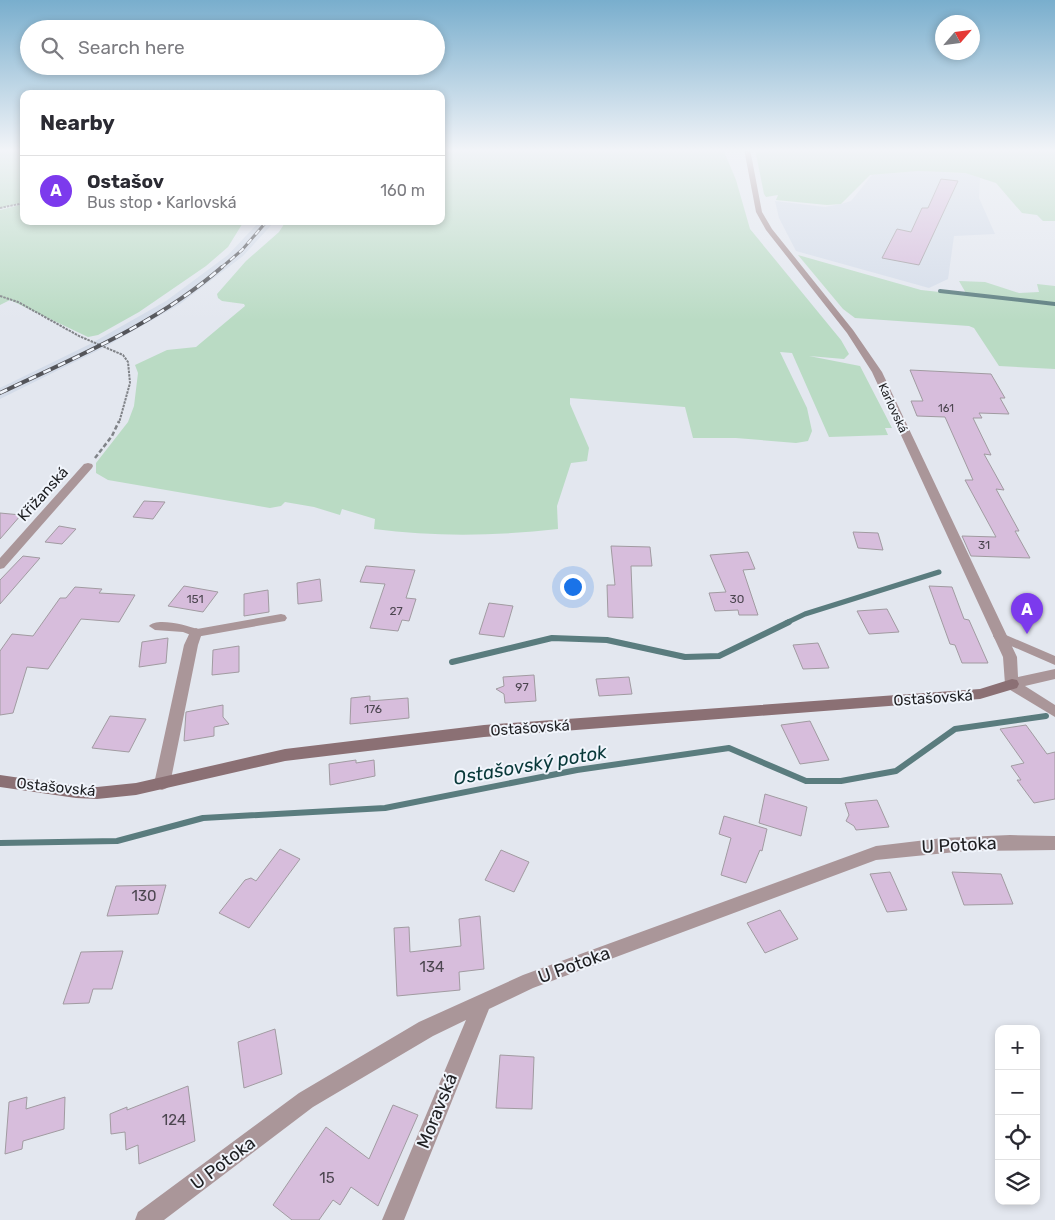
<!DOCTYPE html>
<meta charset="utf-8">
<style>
body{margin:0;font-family:Rubik,sans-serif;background:#f2f2f3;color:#2b2b33}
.controls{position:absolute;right:15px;bottom:15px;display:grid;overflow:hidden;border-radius:10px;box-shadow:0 2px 8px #0003}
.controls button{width:45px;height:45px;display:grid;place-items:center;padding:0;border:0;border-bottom:1px solid #e1e1e2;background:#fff;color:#2b2b33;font:25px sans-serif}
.compass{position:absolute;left:935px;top:15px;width:45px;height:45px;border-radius:50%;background:#fff;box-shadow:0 2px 8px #0003;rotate:62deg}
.you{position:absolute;left:572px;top:586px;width:18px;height:18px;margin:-12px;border:4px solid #fff;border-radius:50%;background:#1a73e8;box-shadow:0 0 0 8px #1a73e833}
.badge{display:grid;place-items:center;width:32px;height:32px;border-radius:50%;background:#7c3aed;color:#fff;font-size:16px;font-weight:700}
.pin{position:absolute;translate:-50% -41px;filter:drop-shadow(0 1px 2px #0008)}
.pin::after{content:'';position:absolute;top:26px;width:18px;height:15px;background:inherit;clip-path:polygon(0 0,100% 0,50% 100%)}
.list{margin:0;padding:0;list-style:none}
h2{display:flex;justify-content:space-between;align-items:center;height:65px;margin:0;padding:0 20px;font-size:21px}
h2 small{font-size:16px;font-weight:400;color:#7c7c81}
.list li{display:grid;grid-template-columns:32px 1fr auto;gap:15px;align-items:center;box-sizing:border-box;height:70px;padding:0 20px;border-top:1px solid #e1e1e2}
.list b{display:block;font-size:19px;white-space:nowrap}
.list p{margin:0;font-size:16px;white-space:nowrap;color:#7c7c81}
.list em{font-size:16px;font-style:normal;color:#7c7c81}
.icon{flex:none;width:28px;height:28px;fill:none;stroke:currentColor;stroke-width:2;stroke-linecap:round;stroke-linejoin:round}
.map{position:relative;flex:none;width:1055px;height:1220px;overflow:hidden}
.search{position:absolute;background:#fff;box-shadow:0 2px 8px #0003;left:20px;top:20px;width:425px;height:55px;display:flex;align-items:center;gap:12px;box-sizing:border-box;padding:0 18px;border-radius:28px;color:#7c7c81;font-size:19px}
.panel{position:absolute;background:#fff;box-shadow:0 2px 8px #0003;left:20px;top:90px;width:425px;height:135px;border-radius:10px}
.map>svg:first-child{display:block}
.built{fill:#d4dce9}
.green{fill:#badbc4}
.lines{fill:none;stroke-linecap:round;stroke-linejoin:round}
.stream-far2{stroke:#5a7c7e;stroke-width:4}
.stream-far1{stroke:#5a7c7e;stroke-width:5}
.stream{stroke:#5a7c7e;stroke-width:6}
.building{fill:#d7bddc;stroke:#a19ba1}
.path-far1{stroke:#808388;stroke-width:2;stroke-dasharray:2.5 1;stroke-linecap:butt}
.path{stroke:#808388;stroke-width:2.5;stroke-dasharray:4.5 2.5;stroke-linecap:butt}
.lane{fill:#aa9699;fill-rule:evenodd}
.street{fill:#aa9699;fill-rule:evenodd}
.secondary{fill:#8b7074;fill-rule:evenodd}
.rail-far1-casing{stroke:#54555a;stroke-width:3}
.rail-casing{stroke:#54555a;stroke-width:4}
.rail-far1{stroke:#f1f5fc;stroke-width:2;stroke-dasharray:6;stroke-linecap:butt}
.rail{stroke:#f1f5fc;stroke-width:2.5;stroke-dasharray:8;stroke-linecap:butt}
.labels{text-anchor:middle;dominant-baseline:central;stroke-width:4;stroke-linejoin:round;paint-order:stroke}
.far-number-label{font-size:11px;fill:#4c4650}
.far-street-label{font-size:12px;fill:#1e1f22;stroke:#f1f5fc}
.number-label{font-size:12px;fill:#4c4650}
.street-label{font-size:15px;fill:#1e1f22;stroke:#f1f5fc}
.near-number-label{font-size:15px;fill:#4c4650}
.near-street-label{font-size:18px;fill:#1e1f22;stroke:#f1f5fc}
.near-water-label{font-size:19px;font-style:italic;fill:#09393a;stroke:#f1f5fc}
</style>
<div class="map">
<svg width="1055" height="1220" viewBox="0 0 1055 1220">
<rect width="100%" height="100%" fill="#e3e7ef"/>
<path class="built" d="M918,171l47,2 15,5 -1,20 16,36 -41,2 -6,43 -19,9 -133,-37 -17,-33 -4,-17 50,6 16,-3 10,-3 21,-26z
M260,221h15l-32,35 -63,48 -75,43 -105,52v-11l92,-45 74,-42 62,-46z"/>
<path class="green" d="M0,149h24v53l-24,6z
M441,149h282l13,31 14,49 91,111 8,14 -5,5 -35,-3 51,10 32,62h-7l3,7 -59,2 -37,-84 -12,-1 27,56 5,23 -4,10 -12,2 -60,-5h-43l-8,-31 -115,-9v6l19,44 -2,13 -16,2 -14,43 1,23c-61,7 -123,8 -184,0l1,-10 -33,-10 -2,6 -26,-8 -29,-5 -4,4 -11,2 -162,-28 -12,-7v-10l32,-41 6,-16 4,-33 -3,-8 32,-15 29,-3 49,-41 -1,-2 -22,-3 -4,-3 -1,-4 29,-33 33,-29 7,-11h155z
M755,149h144l2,3h12l-1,-3h143v72h-12l-6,-6 -15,-2 -26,-30 -31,-10 -21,-1 -26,-1 -48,4 -29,29 -14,1 -51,-5 2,-5 -12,2 -2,-3z
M24,204v17h220l-16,26 -22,19 -67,46 -41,23 -10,2 -78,-37 -10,5v-95z
M798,255l123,35 46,5 -8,-14 26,1 34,11 20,-1 -2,-8 18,2v83l-56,-3 -25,-38 -5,-2 -114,-8 -12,-9z"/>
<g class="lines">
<path class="stream-far2" d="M940,291l115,13"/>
<path class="stream-far1" d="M786,623l19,-9 134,-42"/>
<path class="stream" d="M452,662l100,-24 55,2 78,17 34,-1 70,-34
M0,843l117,-2 86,-23 182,-10 192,-38 152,-22 77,33h35l55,-10 59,-42 91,-13"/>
</g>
<path class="building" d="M941,179l17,2 -39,84 -37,-7 15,-29 14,3 11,-24h6z
M910,370l81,4 14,24h-5l9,16 -30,-1 3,5h-9l18,37 -7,-1 20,36 -8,-1 23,42h-4l15,27 -59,-2 -9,-20 34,1 -31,-57h8l-28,-63 -28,-1 -6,-15h12z
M144,501l21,1 -12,17 -20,-2z
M0,513l21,2 -21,24z
M59,526l17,3 -14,15 -17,-2z
M853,532l25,1 5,17 -25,-2z
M611,546l39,1 2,19h-21l2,52 -25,-1 -1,-32h8z
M748,552l7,17 -12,1 15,45h-19l-1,-5 -23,1 -6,-18 17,-1 -16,-37z
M23,556l17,2 -40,46v-24z
M366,566l49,4 -9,28 10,1 -7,22 -7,-1 -4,11 -28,-3 15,-44 -25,-2z
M320,579l2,22 -24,3 -1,-21z
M184,586l34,6 -15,20 -35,-6z
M929,586l23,1 12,32 5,1 19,43h-26l-7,-18 -5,-1z
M75,587l27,2 -3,4 36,2 -16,27 -38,-3 -33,50 -21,-2 -14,46 -13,2v-64l12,-17 21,2 27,-38h6z
M268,590l1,22 -25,4v-22z
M489,603l24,3 -9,31 -25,-3z
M887,609l12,23 -30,2 -12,-23z
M168,638l-2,25 -27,4 3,-25z
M818,643l11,25 -26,1 -10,-24z
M239,646v26l-27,3 1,-25z
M534,675l2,26 -31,2 -1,-9 -8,-5 8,-3 -1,-9z
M629,677l3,17 -33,2 -3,-17z
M370,696v5l38,-3 1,20 -59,6 1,-26z
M223,705v12l6,7 -15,3v9l-30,5 2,-29z
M110,716l36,3 -17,33 -37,-4z
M810,721l19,39 -29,4 -19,-39z
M1026,725l21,29 8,-2v47l-21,4 -17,-23h4l-10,-14 13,-3 -24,-34z
M356,760v3l18,-3 1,16 -45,9 -1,-21z
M765,794l42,13 -6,29 -42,-13z
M877,800l12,27 -33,3 -2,-4 -8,-5 3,-6 -4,-12z
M724,816l43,13 -5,22 -2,-1 -14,33 -25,-8 10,-37 -12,-4z
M280,849l20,10 -51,69 -30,-15 26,-33 6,-2 5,3z
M501,850l28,12 -15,30 -29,-12z
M890,872l17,38 -20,2 -17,-38z
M952,872l49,2 12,30 -49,1z
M166,885l-8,29 -51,2 9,-30z
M780,910l18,29 -33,14 -18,-30z
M480,916l4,53 -25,3 1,18 -63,6 -3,-68 15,-1 1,25 51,-6 -2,-27z
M123,951l-11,38h-19l-4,14 -26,1 18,-52z
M275,1029l7,45 -38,14 -6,-46z
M500,1055l34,2 -2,52 -36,-1z
M188,1086l7,55 -56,23 -1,-19 -12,5 -1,-18 -14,2 -1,-20 17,-7v3z
M27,1097l-1,12 39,-12 -1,32 -41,12 -1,8 -17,5 4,-52z
M393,1105l25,10 -40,91 -27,-19 -11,18 -7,-5 -14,20h-27l-19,-15 53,-78 43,32z"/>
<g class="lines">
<path class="path-far1" d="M0,208l24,-5
M0,296l18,6 61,34 44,19 5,7 2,21 -11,40"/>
<path class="path" d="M95,458l17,-22 7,-15"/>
<path class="lane" d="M281,614l4,1 2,3 -2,3 -89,16 -13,-5 -28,-2 -6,-4c7,-9 38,-1 48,3z
M999,632l56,24v9l-60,-26 -2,-3 2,-3z"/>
<path class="street" d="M744,149h6l12,63 10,17 81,101 29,42 135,285 1,20 37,-8v10l-30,7 30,19v12l-48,-29 -2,-4 -2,-27 -131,-285 -25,-39 -81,-103 -10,-18z
M88,463l4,1 1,2 -1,2 -88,100 -4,1v-11l84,-94z
M196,628l5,2 1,3 -4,12 -28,139 -3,4 -5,2 -5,-2 -3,-4 30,-139 7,-15z
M1010,835l45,1v14l-89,1 -90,9 -343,128 -44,21 -85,211h-22l84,-200 -33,16 -120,71 -149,113h-29l3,-8 161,-119 120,-71 104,-47 353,-129 67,-8z"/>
<path class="secondary" d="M1012,679l5,1 2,4 -2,4 -37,11 -496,38 -199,24 -149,34 -39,4 -21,-1 -76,-11v-12l76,11 21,1 39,-4 149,-34 199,-24 496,-36z"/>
<defs>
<path id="rail-far1" d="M221,268l21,-18 25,-29"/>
<path id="rail" d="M0,393c76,-36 158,-70 222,-126"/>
</defs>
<use href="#rail-far1" class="rail-far1-casing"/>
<use href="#rail" class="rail-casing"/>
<use href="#rail-far1" class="rail-far1"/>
<use href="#rail" class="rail"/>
</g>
<linearGradient id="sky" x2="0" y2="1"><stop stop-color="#79aecd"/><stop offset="0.47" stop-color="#f2f4f8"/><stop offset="1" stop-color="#f2f4f8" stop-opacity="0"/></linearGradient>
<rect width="1055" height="320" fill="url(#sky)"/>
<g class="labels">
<g class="far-number-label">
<text x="946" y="408">161</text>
</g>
<g class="far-street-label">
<text transform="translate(893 408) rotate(65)">Karlovská</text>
</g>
<g class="number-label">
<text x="984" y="545">31</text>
<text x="195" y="599">151</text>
<text x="737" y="599">30</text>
<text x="396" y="611">27</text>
<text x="522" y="687">97</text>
<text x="373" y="709">176</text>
</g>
<g class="street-label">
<text transform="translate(43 494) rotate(-48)">Křižanská</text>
<text transform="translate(933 698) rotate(-4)">Ostašovská</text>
<text transform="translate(530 728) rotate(-4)">Ostašovská</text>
<text transform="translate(56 787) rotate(6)">Ostašovská</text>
</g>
<g class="near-number-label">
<text x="144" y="896">130</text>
<text x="432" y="967">134</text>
<text x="174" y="1120">124</text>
<text x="327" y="1178">15</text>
</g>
<g class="near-street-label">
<text transform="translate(959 845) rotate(-3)">U Potoka</text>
<text transform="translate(574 965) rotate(-20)">U Potoka</text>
<text transform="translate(437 1111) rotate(-68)">Moravská</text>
<text transform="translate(223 1163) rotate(-37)">U Potoka</text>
</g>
<g class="near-water-label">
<text transform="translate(530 765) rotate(-10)">Ostašovský potok</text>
</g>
</g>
</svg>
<div class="controls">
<button>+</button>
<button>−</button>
<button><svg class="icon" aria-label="locate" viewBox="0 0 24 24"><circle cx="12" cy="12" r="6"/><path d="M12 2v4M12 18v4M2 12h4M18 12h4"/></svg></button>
<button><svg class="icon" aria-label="layers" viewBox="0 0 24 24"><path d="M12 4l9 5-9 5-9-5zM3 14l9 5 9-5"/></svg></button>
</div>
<svg class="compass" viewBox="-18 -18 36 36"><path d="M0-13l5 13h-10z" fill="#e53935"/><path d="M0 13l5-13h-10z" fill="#7c7c81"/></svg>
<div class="you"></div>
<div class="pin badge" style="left:1027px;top:634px">A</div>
<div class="search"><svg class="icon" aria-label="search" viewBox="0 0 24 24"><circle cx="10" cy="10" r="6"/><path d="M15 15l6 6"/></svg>Search here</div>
<section class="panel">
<h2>Nearby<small></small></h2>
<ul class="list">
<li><span class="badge">A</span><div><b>Ostašov</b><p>Bus stop · Karlovská</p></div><em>160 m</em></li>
</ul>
</section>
</div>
